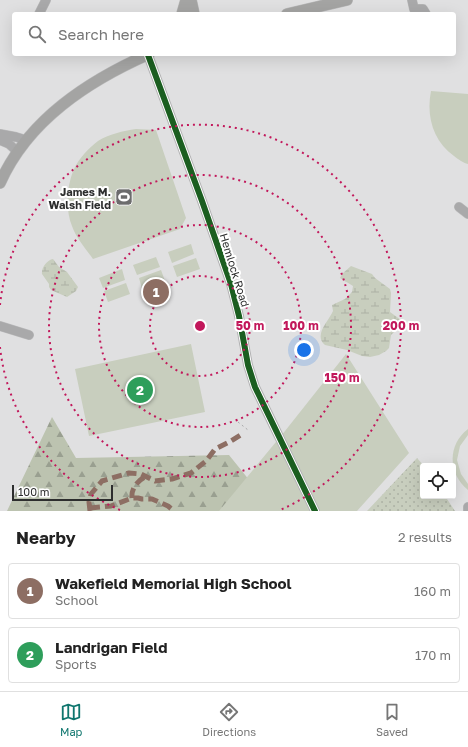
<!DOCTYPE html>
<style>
body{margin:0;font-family:"Golos Text",sans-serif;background:#f6f6f6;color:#222}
.controls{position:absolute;right:12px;bottom:12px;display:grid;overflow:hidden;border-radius:4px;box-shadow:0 4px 16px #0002}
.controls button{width:36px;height:36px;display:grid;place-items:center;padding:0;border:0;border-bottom:1px solid #e0e0e0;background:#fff;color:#222;font:20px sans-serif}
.scale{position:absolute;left:12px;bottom:10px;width:101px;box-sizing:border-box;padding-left:4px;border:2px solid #2d2e2e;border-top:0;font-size:11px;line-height:14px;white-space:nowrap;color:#2d2e2e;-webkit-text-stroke:3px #fff;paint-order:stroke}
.you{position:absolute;left:304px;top:350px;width:14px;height:14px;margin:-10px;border:3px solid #fff;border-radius:50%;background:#1a73e8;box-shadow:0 0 0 6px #1a73e833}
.badge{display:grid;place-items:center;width:26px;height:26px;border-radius:50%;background:#0f766e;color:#fff;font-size:13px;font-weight:700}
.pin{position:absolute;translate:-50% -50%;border:2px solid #fff;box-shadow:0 1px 4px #0006}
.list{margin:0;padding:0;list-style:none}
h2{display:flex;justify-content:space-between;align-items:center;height:52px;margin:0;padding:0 16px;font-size:17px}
h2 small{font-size:13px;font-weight:400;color:#767676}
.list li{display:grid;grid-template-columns:26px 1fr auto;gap:12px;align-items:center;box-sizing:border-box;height:56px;margin:0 8px 8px;padding:0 8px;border:1px solid #e0e0e0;border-radius:4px}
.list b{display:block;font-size:15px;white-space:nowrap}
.list p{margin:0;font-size:13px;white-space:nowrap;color:#767676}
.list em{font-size:13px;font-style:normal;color:#767676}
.icon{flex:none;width:22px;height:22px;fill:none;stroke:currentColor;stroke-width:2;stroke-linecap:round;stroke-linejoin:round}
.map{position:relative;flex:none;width:468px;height:511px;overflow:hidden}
.search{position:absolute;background:#fff;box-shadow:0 4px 16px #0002;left:12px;right:12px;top:12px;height:44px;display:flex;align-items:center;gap:10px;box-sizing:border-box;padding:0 14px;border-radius:4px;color:#767676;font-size:15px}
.sheet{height:180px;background:#fff}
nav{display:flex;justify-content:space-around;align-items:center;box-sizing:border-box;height:56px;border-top:1px solid #e0e0e0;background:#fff;font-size:11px;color:#767676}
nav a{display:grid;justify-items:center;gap:2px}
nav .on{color:#0f766e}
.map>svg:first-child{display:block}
.grass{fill:url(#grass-dots)}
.forest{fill:url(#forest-firs)}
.wetland{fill:url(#wetland-marsh)}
.park{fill:#c8cebe}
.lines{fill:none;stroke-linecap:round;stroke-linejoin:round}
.minor-casing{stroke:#bcbcbd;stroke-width:10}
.major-casing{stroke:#bcbcbd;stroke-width:12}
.path{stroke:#a9a9aa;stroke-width:1;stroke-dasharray:2 3;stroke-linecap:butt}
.minor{stroke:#a9a9aa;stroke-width:9}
.major{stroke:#a4a4a3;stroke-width:11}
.quiet{stroke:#8d6e63;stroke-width:5;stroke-dasharray:10 5;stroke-linecap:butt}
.cycleway-casing{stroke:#fff;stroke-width:8}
.cycleway{stroke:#1b5e20;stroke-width:6}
.ring{fill:none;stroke:#c2185b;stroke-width:2;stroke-dasharray:2 4}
.labels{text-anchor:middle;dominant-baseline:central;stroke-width:4;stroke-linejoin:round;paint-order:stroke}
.poi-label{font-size:11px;font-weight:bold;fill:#2d2e2e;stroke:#fff;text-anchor:end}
.street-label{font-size:11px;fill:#2d2e2e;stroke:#fff}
.centre{fill:#c2185b;stroke:#fff;stroke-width:2}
.ring-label{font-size:12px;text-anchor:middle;font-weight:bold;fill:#c2185b;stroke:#fff;stroke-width:4;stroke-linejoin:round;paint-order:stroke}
</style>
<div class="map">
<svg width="468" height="511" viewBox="0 0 468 511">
<defs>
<pattern id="grass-dots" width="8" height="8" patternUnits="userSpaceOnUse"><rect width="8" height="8" fill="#c8cebe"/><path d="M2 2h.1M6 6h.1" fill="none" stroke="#acb1a4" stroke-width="1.8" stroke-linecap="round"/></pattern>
<pattern id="forest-firs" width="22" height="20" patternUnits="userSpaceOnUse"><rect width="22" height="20" fill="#bcc3b0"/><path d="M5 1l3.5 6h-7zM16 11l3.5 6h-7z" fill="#999f90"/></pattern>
<pattern id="wetland-marsh" width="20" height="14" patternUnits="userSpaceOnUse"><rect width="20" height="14" fill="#c8cebe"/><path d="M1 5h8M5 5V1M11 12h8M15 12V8" fill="none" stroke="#acb1a4"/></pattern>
</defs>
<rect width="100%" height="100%" fill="#e0e0e1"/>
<path class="grass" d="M417,458l7,8 -1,30h22l10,15h-88z"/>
<path class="forest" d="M52,417l24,41 153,-3 45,56h-267z"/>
<path class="wetland" d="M53,259l6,8 8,5 11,15 -2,4 -9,6 -16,-7 -2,-3v-3l-7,-10c-1,-6 5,-14 11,-15z
M351,266l21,8 3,4 15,11 1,4 -1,19 11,8v5l-10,10 -2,13 -3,3 -7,4 -9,2 -8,-1 -15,-6 -22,-5c-12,-10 4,-24 8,-34l-1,-6 13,-6 7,-7 1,-6 -13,-8 2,-4z"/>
<path class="park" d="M431,91l37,3v70c-5,-1 -10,-5 -14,-8 -21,-15 -28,-40 -23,-65z
M136,129l20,1 30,88 -6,11 -87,30c-7,-10 -17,-21 -21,-33 -7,-17 -5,-41 2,-57 5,-11 15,-21 24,-28 11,-7 25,-10 38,-12z
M191,244l3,10 -22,9 -4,-11z
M156,257l4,10 -23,8 -4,-10z
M196,258l4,11 -23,8 -4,-11z
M122,269l3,11 -22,8 -4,-10z
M161,270l4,11 -23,8 -3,-11z
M126,283l4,11 -22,8 -4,-11z
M191,344l14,68 -116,24 -14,-67z
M346,354l63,99 -52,58h-138l66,-80z
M468,429v6l-8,11 -3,14 4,14 7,10v6c-20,-16 -21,-45 0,-61z"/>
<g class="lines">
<defs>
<path id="minor" d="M412,0l2,9h9l3,5
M39,14l7,-14
M148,55l54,146 29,83 8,32 9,49 7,22 60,124
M0,134l16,3 10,3
M0,140l9,4 9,8
M459,207l9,7
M0,326l29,9
M468,511v-4"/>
<path id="major" d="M191,0l3,14
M182,14l4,-14
M287,14l60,-14
M0,183c28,-63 88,-102 149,-129"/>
</defs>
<use href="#minor" class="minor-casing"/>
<use href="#major" class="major-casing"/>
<path class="path" d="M238,422l10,8"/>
<use href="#minor" class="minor"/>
<use href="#major" class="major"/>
<path class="quiet" d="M132,498c-1,-9 5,-17 13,-21
M90,508l21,-2 21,-8h6l4,1h10l16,7 6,5
M90,511l-1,-9 2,-8 11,-13 27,-8 12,1 14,7 17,-2 19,-6 15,-12 9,-12 16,-8 11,-7"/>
<defs>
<path id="cycleway" d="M148,55l54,146 29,83 8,32 9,49 7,22 60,124"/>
</defs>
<use href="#cycleway" class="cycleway-casing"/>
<use href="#cycleway" class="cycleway"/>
</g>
<g class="ring">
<circle cx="200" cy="326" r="50"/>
<circle cx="200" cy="326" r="101"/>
<circle cx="200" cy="326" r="151"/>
<path d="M120 510A201 201 0 0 1 0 347M0 305A201 201 0 1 1 280 510"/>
</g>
<defs>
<symbol id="stadium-square" viewBox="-11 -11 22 22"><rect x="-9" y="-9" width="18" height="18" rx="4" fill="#6c6c6d" stroke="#fff"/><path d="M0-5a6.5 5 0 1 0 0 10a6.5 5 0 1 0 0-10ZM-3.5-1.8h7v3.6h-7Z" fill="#fff"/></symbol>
</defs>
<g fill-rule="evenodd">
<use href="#stadium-square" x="114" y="187" width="20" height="20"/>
</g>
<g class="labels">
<g class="poi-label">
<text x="111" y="191">James M.<tspan x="111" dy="13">Walsh Field</tspan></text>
</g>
<g class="street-label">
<text transform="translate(235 270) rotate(73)">Hemlock Road</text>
</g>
</g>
<circle cx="200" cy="326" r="6" class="centre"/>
<g class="ring-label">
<text x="250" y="330">50 m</text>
<text x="301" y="330">100 m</text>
<text x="401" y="330">200 m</text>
<text x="342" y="382">150 m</text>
</g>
</svg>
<div class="controls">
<button><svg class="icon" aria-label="locate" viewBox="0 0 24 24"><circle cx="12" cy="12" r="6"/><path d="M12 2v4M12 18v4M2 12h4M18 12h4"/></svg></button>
</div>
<div class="scale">100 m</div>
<div class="you"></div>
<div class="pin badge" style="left:156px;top:292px;background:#8d6e63">1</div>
<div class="pin badge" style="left:140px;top:390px;background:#2e9e5b">2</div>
<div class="search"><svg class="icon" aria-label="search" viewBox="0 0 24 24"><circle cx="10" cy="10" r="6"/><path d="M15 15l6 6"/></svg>Search here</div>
</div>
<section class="sheet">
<h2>Nearby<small>2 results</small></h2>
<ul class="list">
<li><span class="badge" style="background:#8d6e63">1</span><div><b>Wakefield Memorial High School</b><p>School</p></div><em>160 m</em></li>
<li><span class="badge" style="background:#2e9e5b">2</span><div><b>Landrigan Field</b><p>Sports</p></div><em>170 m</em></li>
</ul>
</section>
<nav>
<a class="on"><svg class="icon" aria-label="map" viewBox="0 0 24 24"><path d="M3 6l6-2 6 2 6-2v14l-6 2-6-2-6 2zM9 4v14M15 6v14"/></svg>Map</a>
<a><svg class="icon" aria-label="directions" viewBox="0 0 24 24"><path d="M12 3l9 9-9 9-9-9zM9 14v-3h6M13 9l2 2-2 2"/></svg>Directions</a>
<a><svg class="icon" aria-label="saved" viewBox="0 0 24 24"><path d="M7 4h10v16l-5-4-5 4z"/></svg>Saved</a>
</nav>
